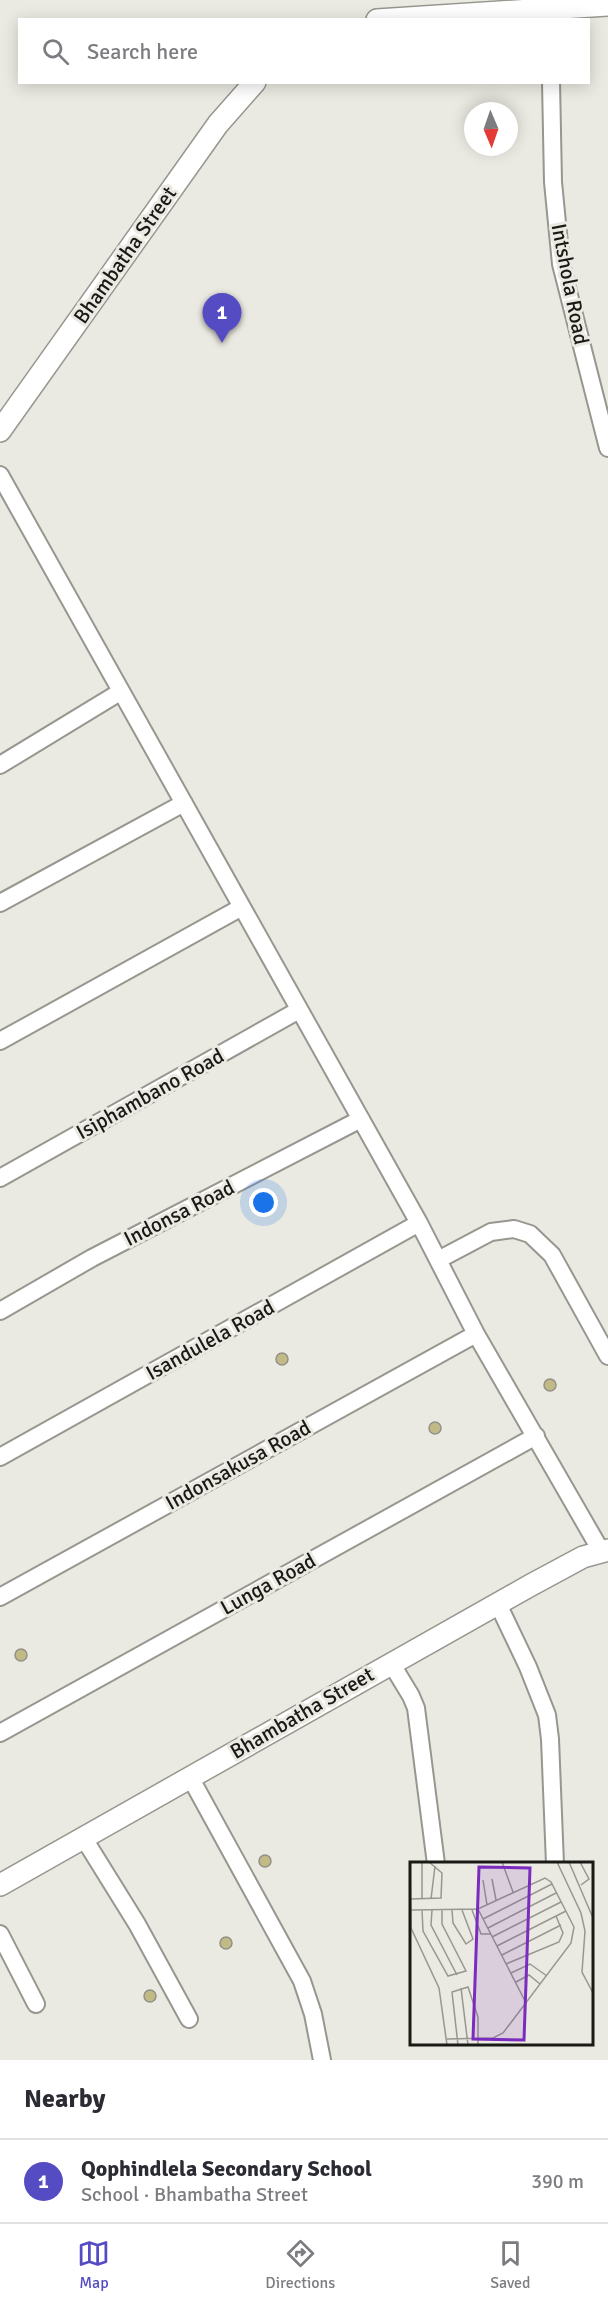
<!DOCTYPE html>
<meta charset="utf-8">
<style>
body{margin:0;font-family:Signika,sans-serif;background:#f7f7f7;color:#2b2b33}
.compass{position:absolute;left:464px;top:102px;width:54px;height:54px;border-radius:50%;background:#fff;box-shadow:0 3px 15px #0003;rotate:178deg}
.you{position:absolute;left:264px;top:1203px;width:21px;height:21px;margin:-15px;border:4px solid #fff;border-radius:50%;background:#1a73e8;box-shadow:0 0 0 9px #1a73e833}
.badge{display:grid;place-items:center;width:39px;height:39px;border-radius:50%;background:#554cc4;color:#fff;font-size:20px;font-weight:700}
.pin{position:absolute;translate:-50% -50px;filter:drop-shadow(0 2px 3px #0008)}
.pin::after{content:'';position:absolute;top:32px;width:21px;height:18px;background:inherit;clip-path:polygon(0 0,100% 0,50% 100%)}
.list{margin:0;padding:0;list-style:none}
h2{display:flex;justify-content:space-between;align-items:center;height:78px;margin:0;padding:0 24px;font-size:26px}
h2 small{font-size:20px;font-weight:400;color:#7c7c81}
.list li{display:grid;grid-template-columns:39px 1fr auto;gap:18px;align-items:center;box-sizing:border-box;height:84px;padding:0 24px;border-top:2px solid #e1e1e2}
.list b{display:block;font-size:22px;white-space:nowrap}
.list p{margin:0;font-size:20px;white-space:nowrap;color:#7c7c81}
.list em{font-size:20px;font-style:normal;color:#7c7c81}
.icon{flex:none;width:33px;height:33px;fill:none;stroke:currentColor;stroke-width:2;stroke-linecap:round;stroke-linejoin:round}
.map{position:relative;flex:none;width:608px;height:2060px;overflow:hidden}
.search{position:absolute;background:#fff;box-shadow:0 3px 15px #0003;left:18px;right:18px;top:18px;height:66px;display:flex;align-items:center;gap:15px;box-sizing:border-box;padding:0 21px;border-radius:0px;color:#7c7c81;font-size:22px}
.sheet{height:162px;background:#fff}
nav{display:flex;justify-content:space-around;align-items:center;box-sizing:border-box;height:84px;border-top:2px solid #e1e1e2;background:#fff;font-size:16px;color:#7c7c81}
nav a{display:grid;justify-items:center;gap:3px}
nav .on{color:#554cc4}
.map>svg:first-child{display:block}
.building{fill:#c2ba85;stroke:#919189;stroke-width:1.5}
.lines{fill:none;stroke-linecap:round;stroke-linejoin:round}
.minor-casing{stroke:#97968f;stroke-width:20}
.tertiary-casing{stroke:#97968f;stroke-width:24}
.minor{stroke:#fff;stroke-width:16}
.tertiary{stroke:#fff;stroke-width:21}
.labels{text-anchor:middle;dominant-baseline:central;stroke-width:6;stroke-linejoin:round;paint-order:stroke}
.street-label{font-size:21px;fill:#191916;stroke:#ebeae2}
.inset-road{fill:none;stroke:#979690;stroke-width:1.5}
.view{fill:#7b2cbf;fill-opacity:0.15;stroke:#7b2cbf;stroke-width:3}
.inset-edge{fill:none;stroke:#191916;stroke-width:3}
</style>
<div class="map">
<svg width="608" height="2060" viewBox="0 0 608 2060">
<rect width="100%" height="100%" fill="#ebeae2"/>
<path class="building" d="M276 1359a6 6 0 1 1 12 0a6 6 0 1 1-12 0Z
M544 1385a6 6 0 1 1 12 0a6 6 0 1 1-12 0Z
M429 1428a6 6 0 1 1 12 0a6 6 0 1 1-12 0Z
M15 1655a6 6 0 1 1 12 0a6 6 0 1 1-12 0Z
M259 1861a6 6 0 1 1 12 0a6 6 0 1 1-12 0Z
M220 1943a6 6 0 1 1 12 0a6 6 0 1 1-12 0Z
M144 1996a6 6 0 1 1 12 0a6 6 0 1 1-12 0Z"/>
<g class="lines">
<defs>
<path id="minor" d="M551,82l2,100 8,82 47,184
M0,475l419,748 57,111 125,217
M0,765l120,-73
M0,903l184,-100
M0,1041l242,-134
M0,1178l299,-168
M438,1260l53,-28 23,-3 16,5 22,21 56,101
M0,1311l92,-53 269,-139
M0,1457l419,-234
M0,1597l476,-263
M498,1604l30,63 19,48 3,24 5,125
M391,1663l20,33 5,12 20,156
M0,1733l536,-297
M190,1777l112,204 11,33 9,46
M83,1837l54,87 52,95
M0,1934l36,70"/>
<path id="tertiary" d="M377,20l231,-15
M0,431l218,-307 37,-42
M0,1885l531,-300 52,-28 25,-7"/>
</defs>
<use href="#minor" class="minor-casing"/>
<use href="#tertiary" class="tertiary-casing"/>
<use href="#minor" class="minor"/>
<use href="#tertiary" class="tertiary"/>
</g>
<g class="labels">
<g class="street-label">
<text transform="translate(125 255) rotate(-55)">Bhambatha Street</text>
<text transform="translate(570 284) rotate(79)">Intshola Road</text>
<text transform="translate(150 1094) rotate(-29)">Isiphambano Road</text>
<text transform="translate(179 1213) rotate(-27)">Indonsa Road</text>
<text transform="translate(210 1340) rotate(-29)">Isandulela Road</text>
<text transform="translate(238 1465) rotate(-29)">Indonsakusa Road</text>
<text transform="translate(268 1584) rotate(-29)">Lunga Road</text>
<text transform="translate(302 1713) rotate(-30)">Bhambatha Street</text>
</g>
</g>
<g transform="translate(410 1862)">
<rect width="183" height="183" fill="#ebeae2"/>
<path class="inset-road" d="M0,0l1,66 28,60 8,57M12,0v37M92,0l11,30M147,0l24,51 4,18 -3,41 11,21M159,0l24,56M170,0l9,17 -8,6M82,17l4,21M73,18l4,25M1,37l30,-1 1,-25 -13,-11M21,37l4,-33M68,47l48,94M1,48l67,-1 67,-31 6,4 23,45 -3,16 -68,90 -10,5 -46,1M12,48l1,21 25,45 18,-5 -24,-47v-14M22,48l-1,15 26,50M42,48l1,13 13,21 7,-5 -11,-29M62,48l9,24h10M73,57l69,-35M78,66l68,-35M82,75l69,-35M87,84l69,-35M92,93l59,-30M96,102l53,-22 4,-9 -7,-17M101,111l19,-9 17,12M106,120l13,-7 11,9M51,126l7,57M48,183l-6,-53 16,-5 10,30v28"/>
<path class="view" d="M69,5l51,1 -6,172 -51,-1z"/>
<rect width="183" height="183" class="inset-edge"/>
</g>
</svg>
<svg class="compass" viewBox="-18 -18 36 36"><path d="M0-13l5 13h-10z" fill="#e53935"/><path d="M0 13l5-13h-10z" fill="#7c7c81"/></svg>
<div class="you"></div>
<div class="pin badge" style="left:222px;top:343px">1</div>
<div class="search"><svg class="icon" aria-label="search" viewBox="0 0 24 24"><circle cx="10" cy="10" r="6"/><path d="M15 15l6 6"/></svg>Search here</div>
</div>
<section class="sheet">
<h2>Nearby<small></small></h2>
<ul class="list">
<li><span class="badge">1</span><div><b>Qophindlela Secondary School</b><p>School · Bhambatha Street</p></div><em>390 m</em></li>
</ul>
</section>
<nav>
<a class="on"><svg class="icon" aria-label="map" viewBox="0 0 24 24"><path d="M3 6l6-2 6 2 6-2v14l-6 2-6-2-6 2zM9 4v14M15 6v14"/></svg>Map</a>
<a><svg class="icon" aria-label="directions" viewBox="0 0 24 24"><path d="M12 3l9 9-9 9-9-9zM9 14v-3h6M13 9l2 2-2 2"/></svg>Directions</a>
<a><svg class="icon" aria-label="saved" viewBox="0 0 24 24"><path d="M7 4h10v16l-5-4-5 4z"/></svg>Saved</a>
</nav>
